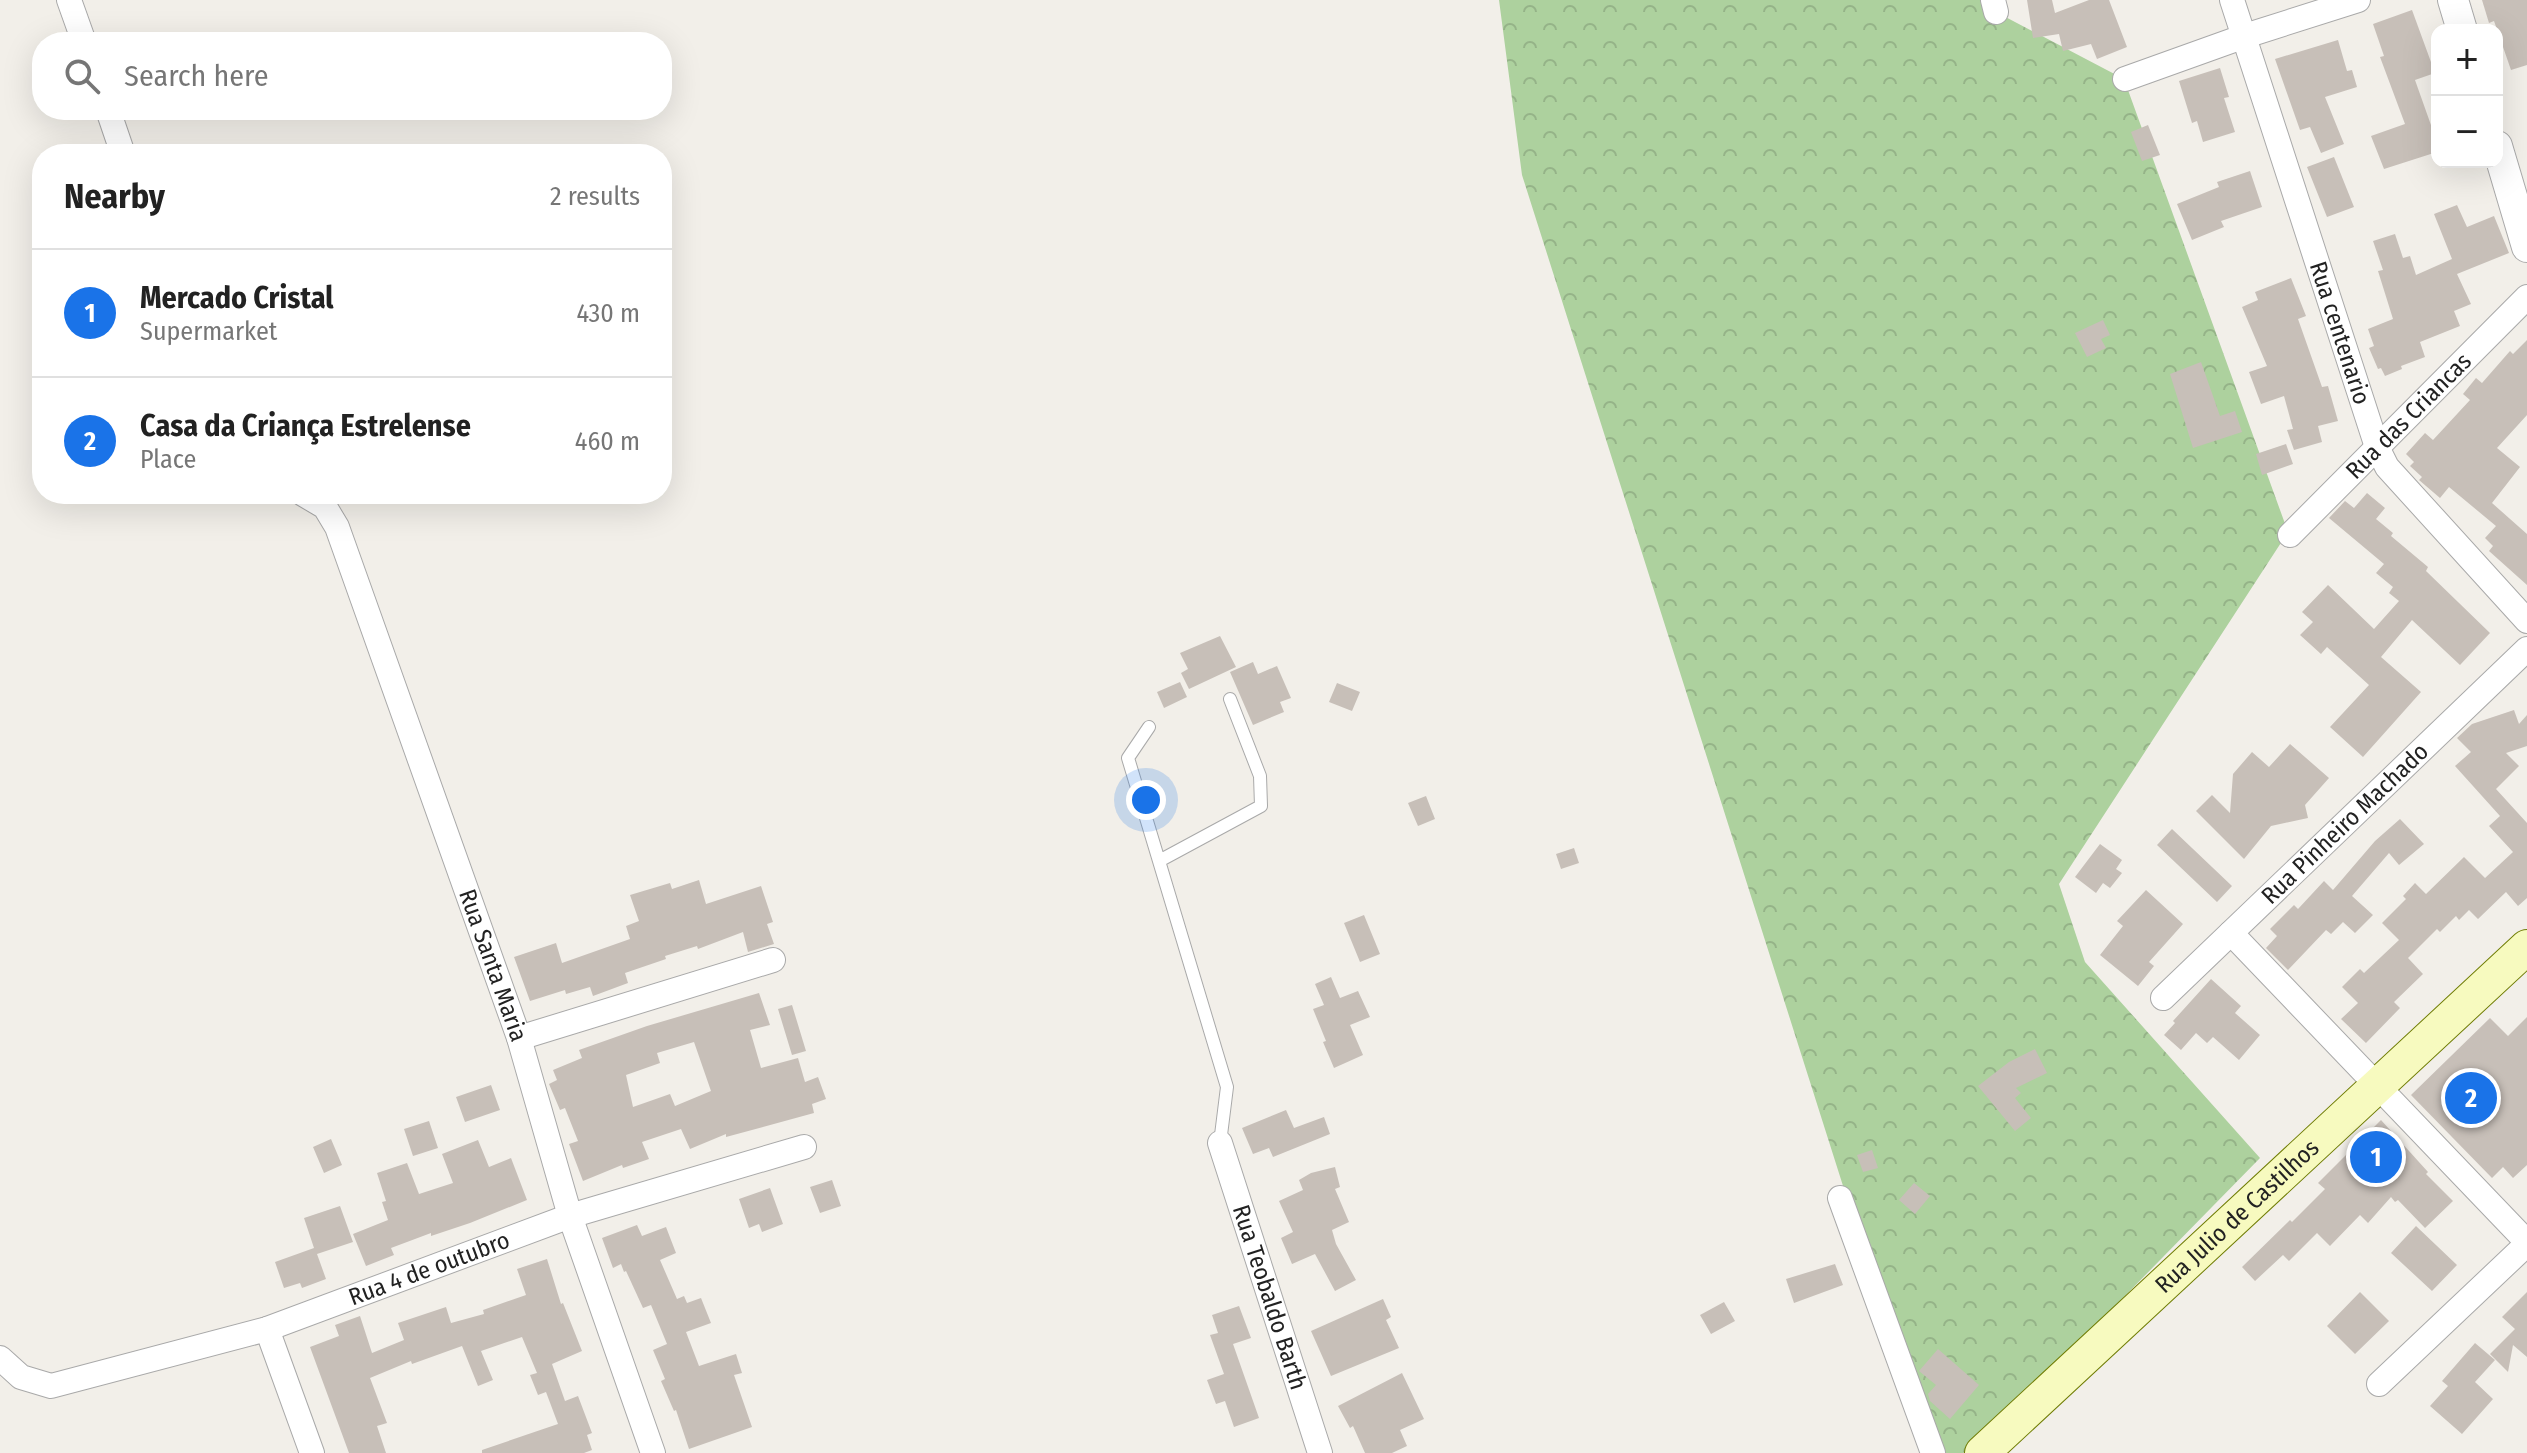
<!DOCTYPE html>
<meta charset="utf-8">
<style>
body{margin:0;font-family:"Fira Sans Condensed",sans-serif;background:#f2f2f2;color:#222}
.controls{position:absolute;right:24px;top:24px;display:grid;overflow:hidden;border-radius:16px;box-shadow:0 8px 32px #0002}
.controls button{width:72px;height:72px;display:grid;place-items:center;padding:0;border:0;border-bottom:2px solid #e0e0e0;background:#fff;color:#222;font:40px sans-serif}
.you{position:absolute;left:1146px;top:800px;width:28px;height:28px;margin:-20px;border:6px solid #fff;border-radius:50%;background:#1a73e8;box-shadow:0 0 0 12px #1a73e833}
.badge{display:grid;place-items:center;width:52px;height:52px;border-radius:50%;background:#1a73e8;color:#fff;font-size:26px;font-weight:700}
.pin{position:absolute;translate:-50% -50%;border:4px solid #fff;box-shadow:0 2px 8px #0006}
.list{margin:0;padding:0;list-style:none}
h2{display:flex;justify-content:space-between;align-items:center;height:104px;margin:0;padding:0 32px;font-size:34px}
h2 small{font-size:26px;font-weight:400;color:#767676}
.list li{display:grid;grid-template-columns:52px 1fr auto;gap:24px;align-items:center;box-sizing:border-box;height:128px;padding:0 32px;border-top:2px solid #e0e0e0}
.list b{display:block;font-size:30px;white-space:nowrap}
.list p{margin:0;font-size:26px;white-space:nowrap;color:#767676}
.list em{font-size:26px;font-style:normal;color:#767676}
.icon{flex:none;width:44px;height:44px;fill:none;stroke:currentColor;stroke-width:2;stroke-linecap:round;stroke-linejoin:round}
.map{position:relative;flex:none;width:2527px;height:1453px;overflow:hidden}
.search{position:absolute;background:#fff;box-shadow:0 8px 32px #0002;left:32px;top:32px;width:640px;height:88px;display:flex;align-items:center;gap:20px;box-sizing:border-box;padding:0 28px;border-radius:32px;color:#767676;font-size:30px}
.panel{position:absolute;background:#fff;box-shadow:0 8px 32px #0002;left:32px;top:144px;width:640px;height:360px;border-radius:32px}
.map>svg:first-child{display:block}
.forest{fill:url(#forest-crowns)}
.building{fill:#c7bfb8;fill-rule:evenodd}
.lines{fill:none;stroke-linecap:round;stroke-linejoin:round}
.service-casing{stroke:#a9a9a9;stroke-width:14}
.minor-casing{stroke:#a9a9a9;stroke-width:26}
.tertiary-casing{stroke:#a9a9a9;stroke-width:32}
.secondary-casing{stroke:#707d05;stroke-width:36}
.service{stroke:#fff;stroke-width:12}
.minor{stroke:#fff;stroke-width:24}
.tertiary{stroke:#fff;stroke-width:30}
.secondary{stroke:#f7fabf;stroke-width:34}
.labels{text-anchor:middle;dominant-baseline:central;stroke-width:6;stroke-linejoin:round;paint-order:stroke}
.street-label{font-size:24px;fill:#222;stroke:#fff}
</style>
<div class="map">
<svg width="2527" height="1453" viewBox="0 0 2527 1453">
<defs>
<pattern id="forest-crowns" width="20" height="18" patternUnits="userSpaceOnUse" patternTransform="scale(2)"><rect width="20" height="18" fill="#add19e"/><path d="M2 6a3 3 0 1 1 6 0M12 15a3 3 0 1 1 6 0" fill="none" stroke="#95b388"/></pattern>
</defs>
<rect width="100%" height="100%" fill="#f2efe9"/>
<path class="forest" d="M1499,0h492l5,12 128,67 164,453 -229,352 26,78 175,196 -289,295h-30l-97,-264 -322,-1014z"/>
<path class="building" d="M2027,0h25l3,13 34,-13h20l18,47 -30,12 -6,-15 -28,7 -4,-17 -26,4z
M2482,0h45v65l-16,5 -17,-49 -5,2z
M2412,10l23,63 -20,7 22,62v10l-53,17 -13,-33 34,-12 -25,-67 4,-1 -11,-32z
M2338,40l9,31 5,-1 5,17 -32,10 19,47 -23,9 -11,-26 -10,3 -25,-71z
M2220,68l9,29 -5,1 11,34 -32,10 -6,-21 -5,2 -13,-42z
M2148,125l12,30 -18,6 -11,-29z
M2334,157l20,50 -27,10 -20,-50z
M2250,171l12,36 -41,14 3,6 -32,13 -15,-36 42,-17 -2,-5z
M2457,205l10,22 27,-11 15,37 -52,21 14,30 -17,7 6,15 -40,16 5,15 -24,9 1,3 -17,7 -4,-8 -3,1 -9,-21 5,-2 -6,-17 25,-10 -15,-48 5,-1 -10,-29 22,-7 8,24 7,-2 6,19 36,-16 -18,-45z
M2291,278l15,38 -8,3 24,68 6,-1 10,35 -20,5 4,16 -28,8 -7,-20 6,-1 -9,-33 -23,8 -12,-32 18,-6 -25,-59 16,-7 -3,-8z
M2103,320l7,15 -9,4 5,9 -19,9 -12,-24z
M2527,340v75l-30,33 23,19 -28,36 35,31v51l-38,-34 4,-5 -8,-8 11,-12 -47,-39 -9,11 -21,-18 3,-3 -12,-11 4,-4 -8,-8 19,-21 8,7 37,-40 -7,-6 13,-16 6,5 28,-32 3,3z
M2201,362l19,54 15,-5 7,21 -49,16 -23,-74z
M2286,444l7,20 -31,11 -6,-21z
M2367,493l18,15 -9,11 17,14 -2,3 37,31 -2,4 64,62 -30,32 -48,-45 -31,37 40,35 -58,65 -33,-30 39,-42 -42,-38 -6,7 -21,-19 13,-13 -11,-10 26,-27 46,44 25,-28 -10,-8 4,-6 -17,-14 8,-9 -55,-46 16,-17 9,7z
M1220,636l16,31 -47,22 -8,-16 7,-4 -8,-16z
M1253,662l5,12 19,-8 14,32 -11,4 4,10 -31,13 -23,-53z
M1180,682l7,15 -23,11 -7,-16z
M1337,683l23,9 -8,19 -23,-9z
M2514,710l5,14 8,-9v31l-21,7 13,13 -23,23 31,34v75l-9,8 -12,-14 -28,27 -9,-9 -10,10 -3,-4 -16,16 -3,-3 -29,29 15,16 -29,28 6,6 -34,35 -25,-24 17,-16 -16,-16 18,-18 4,4 35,-33 -17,-17 24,-24 -3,-3 12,-13 11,11 38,-37 21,21 28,-26 -24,-26 11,-10 -45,-50 16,-14 -14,-14 15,-14z
M2290,744l39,34 -24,27 3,13 -37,8 -27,33 -48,-48 16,-16 18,18 3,-39 19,-22 17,15z
M1426,796l9,23 -17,7 -10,-23z
M2400,819l24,25 -25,21 -10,-12 -37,43 21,19 -18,18 -12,-11 -12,12 -5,-4 -38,40 -22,-22 11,-12 -7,-7 24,-24 4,4 26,-28 9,9 42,-49z
M2172,829l60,57 -15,16 -60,-57z
M2100,844l22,16 -6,9 6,4 -12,15 -7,-5 -7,10 -21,-16z
M1574,848l5,15 -18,6 -5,-15z
M699,880l7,24 55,-18 12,36 -6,2 7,20 -26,8 -5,-20 -45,17 -1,-3 -32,10 1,3 -41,14 3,10 -35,13 -3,-9 -24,7 -1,-4 -35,11 -16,-44 42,-14 6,20 68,-24 -4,-13 13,-5 -9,-26 40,-12 2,6z
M2146,890l37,34 -34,38 5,4 -16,20 -38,-31 23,-29 -6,-5z
M1364,915l16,39 -20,8 -16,-39z
M1331,977l9,21 18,-7 12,26 -20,8 13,30 -29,13 -11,-26 3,-1 -13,-32 11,-4 -9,-21z
M2211,979l30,27 -6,7 25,22 -21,25 -26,-23 -6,6 -11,-10 -15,17 -17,-15 11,-12 -2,-2z
M759,993l11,32 -20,5 11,38 37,-10 7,24 13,-5 8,22 -14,5 2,9 -88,24v-3l-36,15 -9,-20 -39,13 7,17 -26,9 -1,-3 -39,16 -14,-37 9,-3 -13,-33 -5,2 -11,-26 8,-4 -4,-10 29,-12 -3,-8 68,-24zM694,1042l17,49 -36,15 -5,-12 -37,13 -7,-32 34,-12 -3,-10z
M792,1005l14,46 -14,4 -14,-46z
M2527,1017v148l-14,13 -10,-11 -11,11 -81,-83 79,-77 18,18z
M2035,1049l12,24 -31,15 5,5 -6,5 16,20 -16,13 -37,-45 31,-24z
M491,1085l9,25 -35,12 -9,-25z
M1286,1110l8,18 30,-11 6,17 -57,23 -4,-9 -16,6 -11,-26z
M2381,1120l47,52 -2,2 27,27 -28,27 -27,-28 -3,2 -4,-5 -23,26 -8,-8 -30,31 -13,-13 -28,28 -6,-6 -28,26 -13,-14 48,-47 2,2 33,-33 -7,-6z
M429,1121l9,27 -25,8 -9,-27z
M331,1139l11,26 -18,8 -11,-26z
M478,1140l11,27 22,-9 16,42 -57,23 -39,13v-3l-40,15 3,7 -28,11 -13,-32 35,-14 -6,-18 4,-1 -9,-28 30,-10 12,31 34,-11 -11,-29z
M1872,1150l6,18 -15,4 -6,-17z
M1335,1167l5,20 -5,2 14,33 -17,8 4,14 20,36 -21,11 -20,-37 -23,10 -11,-26 12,-6 -14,-31 24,-11 -4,-10 12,-7z
M832,1180l9,26 -21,7 -10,-26z
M1914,1183l16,13 -15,18 -16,-14z
M770,1188l13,36 -21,8 -3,-8 -10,4 -10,-29z
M340,1206l13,36 -36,12 9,25 -24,9 -2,-5 -16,5 -9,-26 39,-14 -10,-30z
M637,1225l5,11 24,-9 10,26 -16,7 17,39 7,-3 3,7 14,-5 10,25 -25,9 13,34 37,-12 6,19 -8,2 18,52 -63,22 -13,-39 -2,1 -13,-30 4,-2 -12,-29 14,-6 -16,-39 -8,3 -17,-37 -2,1 -3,-8 -8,4 -11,-30z
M2416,1226l41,39 -25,26 -41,-38z
M547,1259l14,45 2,-1 19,48 -30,13 13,37 13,-5 14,37 -5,2 5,15 -8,3h-102v-3l76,-26 -12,-32 -8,3 -8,-20 7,-2 -15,-36 -41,14 12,29 -15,6 -16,-40 -50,18 -1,-3 -41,17 17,45 -10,3 9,27h-37l-39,-106 29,-11 -4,-11 25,-9 12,37 32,-13 -6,-17 48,-16 5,16 33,-9 -1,-4 43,-15 -9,-26z
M1835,1264l8,21 -49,18 -8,-24z
M2360,1292l29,29 -34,33 -28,-28z
M2527,1292v65l-14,-12 -5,27 -18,-18 25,-25 -13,-12z
M1383,1299l8,18 -5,3 13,28 -68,28 -20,-45z
M1724,1302l11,19 -24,13 -11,-19z
M1239,1306l12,32 -18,6 26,74 -25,9 -9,-26 -9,3 -9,-24 17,-6 -14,-39 8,-2 -6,-18z
M2475,1343l20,17 -20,22 18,17 -31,35 -32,-28 18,-20 -6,-5z
M1938,1349l41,36 -29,34 -20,-18 -2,-7 8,-9 -17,-14z
M1402,1373l22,46 -24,11 7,16 -15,7h-27l-12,-27 -3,2 -12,-22z"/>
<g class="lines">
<defs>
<path id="service" d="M1149,727l-21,31 99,329 -7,56
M1159,861l102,-55 -1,-30 -30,-77"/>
<g id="minor">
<path d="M69,0l15,42"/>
<path d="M1993,0l3,12"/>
<path id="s1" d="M2232,0l145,447 10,20 140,154"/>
<path d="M2125,79l120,-43 113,-36"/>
<path d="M108,110l15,44"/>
<path id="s2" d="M303,494l22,13 12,20 182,511 51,178 83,237"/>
<path id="s3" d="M2290,535l237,-238"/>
<path d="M2231,933l296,309"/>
<path id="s4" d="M2163,998l364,-349"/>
<path d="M519,1038l254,-78"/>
<path id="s5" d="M1220,1143l100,310"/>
<path d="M1840,1198l93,255"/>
<path d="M267,1329l45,124"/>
<path id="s6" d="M0,1358l21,19 30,9 216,-57 303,-113 234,-69"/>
<path d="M2379,1384l148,-140"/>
</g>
<path id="tertiary" d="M2453,0l9,30
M2497,146l30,101"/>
<g id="secondary">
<path id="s7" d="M1982,1453l545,-506"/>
</g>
</defs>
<use href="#service" class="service-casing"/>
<use href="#minor" class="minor-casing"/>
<use href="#tertiary" class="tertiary-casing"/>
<use href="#secondary" class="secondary-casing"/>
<use href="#service" class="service"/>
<use href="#minor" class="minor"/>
<use href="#tertiary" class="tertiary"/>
<use href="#secondary" class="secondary"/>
</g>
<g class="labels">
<g class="street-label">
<text stroke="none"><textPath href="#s1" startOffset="350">Rua centenario</textPath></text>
<text stroke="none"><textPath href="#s3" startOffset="168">Rua das Criancas</textPath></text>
<text stroke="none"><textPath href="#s4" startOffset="252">Rua Pinheiro Machado</textPath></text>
<text stroke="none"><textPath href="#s2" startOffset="514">Rua Santa Maria</textPath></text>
<text stroke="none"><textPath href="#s7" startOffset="348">Rua Julio de Castilhos</textPath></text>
<text stroke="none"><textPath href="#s6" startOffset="456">Rua 4 de outubro</textPath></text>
<text stroke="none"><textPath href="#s5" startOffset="162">Rua Teobaldo Barth</textPath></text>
</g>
</g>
</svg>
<div class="controls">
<button>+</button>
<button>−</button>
</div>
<div class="you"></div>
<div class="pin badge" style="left:2376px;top:1157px">1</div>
<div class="pin badge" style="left:2471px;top:1098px">2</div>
<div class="search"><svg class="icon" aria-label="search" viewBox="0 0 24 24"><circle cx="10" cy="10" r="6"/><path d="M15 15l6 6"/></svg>Search here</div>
<section class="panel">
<h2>Nearby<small>2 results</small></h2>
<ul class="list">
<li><span class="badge">1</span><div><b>Mercado Cristal</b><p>Supermarket</p></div><em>430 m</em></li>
<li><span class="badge">2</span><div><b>Casa da Criança Estrelense</b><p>Place</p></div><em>460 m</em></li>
</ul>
</section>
</div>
